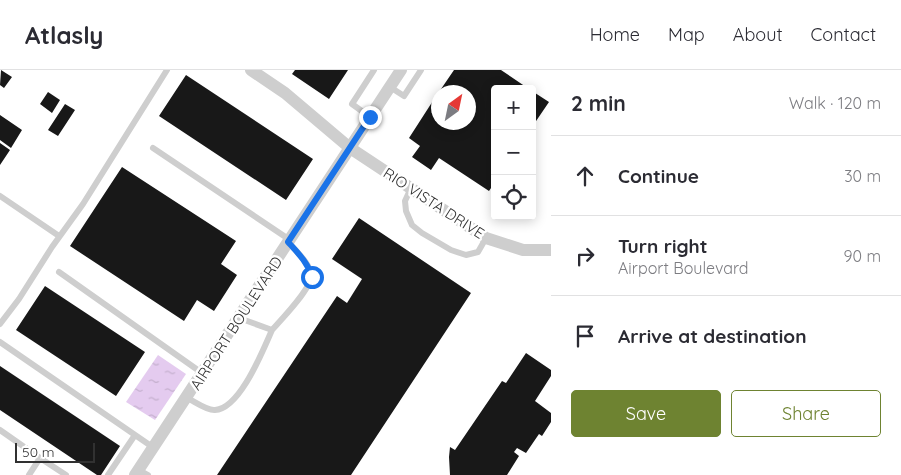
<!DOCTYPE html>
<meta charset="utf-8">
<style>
body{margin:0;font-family:Quicksand,sans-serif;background:#f7f7f7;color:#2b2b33}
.controls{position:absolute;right:15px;top:15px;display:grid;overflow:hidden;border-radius:5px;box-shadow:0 2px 12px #0003}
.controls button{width:45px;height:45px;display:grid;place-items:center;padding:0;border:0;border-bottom:1px solid #e1e1e2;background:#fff;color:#2b2b33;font:25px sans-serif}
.compass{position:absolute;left:431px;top:15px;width:45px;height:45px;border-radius:50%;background:#fff;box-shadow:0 2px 12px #0003;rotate:33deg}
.scale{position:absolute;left:15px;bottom:12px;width:80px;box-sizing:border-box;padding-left:5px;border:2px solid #313131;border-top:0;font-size:14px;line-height:18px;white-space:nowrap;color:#313131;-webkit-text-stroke:4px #fff;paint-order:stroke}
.stop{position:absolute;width:15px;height:15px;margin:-11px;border:4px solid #1a73e8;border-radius:50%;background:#fff}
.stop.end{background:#1a73e8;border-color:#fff;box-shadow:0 1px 5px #0008}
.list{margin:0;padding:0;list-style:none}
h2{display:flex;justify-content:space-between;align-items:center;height:65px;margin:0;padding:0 20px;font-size:21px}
h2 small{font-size:16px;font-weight:400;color:#7c7c81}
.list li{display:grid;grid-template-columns:32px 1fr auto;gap:15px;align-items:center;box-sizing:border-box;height:80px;padding:0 20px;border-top:1px solid #e1e1e2}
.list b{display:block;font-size:19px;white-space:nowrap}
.list p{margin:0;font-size:16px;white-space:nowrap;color:#7c7c81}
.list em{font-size:16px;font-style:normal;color:#7c7c81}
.actions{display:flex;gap:10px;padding:15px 20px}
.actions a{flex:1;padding:11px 0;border:1px solid #6e8331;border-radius:5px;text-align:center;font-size:18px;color:#6e8331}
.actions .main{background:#6e8331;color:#fff}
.icon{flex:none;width:28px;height:28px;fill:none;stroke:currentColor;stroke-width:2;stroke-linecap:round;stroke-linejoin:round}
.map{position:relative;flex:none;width:551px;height:405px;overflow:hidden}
header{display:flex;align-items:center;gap:30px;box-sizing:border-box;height:70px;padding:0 25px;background:#fff;border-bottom:1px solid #e1e1e2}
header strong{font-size:24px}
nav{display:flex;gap:28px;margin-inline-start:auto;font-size:18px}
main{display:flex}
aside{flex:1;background:#fff}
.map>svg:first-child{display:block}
.water{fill:url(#water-ripples)}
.building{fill:#181818}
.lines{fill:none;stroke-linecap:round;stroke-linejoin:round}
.service{stroke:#cecece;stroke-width:6}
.minor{stroke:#cecece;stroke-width:12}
.route{stroke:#1a73e8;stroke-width:6}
.labels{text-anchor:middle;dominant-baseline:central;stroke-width:5;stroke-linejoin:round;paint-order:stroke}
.street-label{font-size:15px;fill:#313131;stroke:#fff}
</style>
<header>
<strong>Atlasly</strong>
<nav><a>Home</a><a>Map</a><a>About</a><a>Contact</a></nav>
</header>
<main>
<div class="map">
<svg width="551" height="405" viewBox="0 0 551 405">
<defs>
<pattern id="water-ripples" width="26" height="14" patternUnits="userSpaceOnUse" patternTransform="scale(1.25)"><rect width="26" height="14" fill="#e4cbef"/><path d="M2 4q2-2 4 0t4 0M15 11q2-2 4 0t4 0" fill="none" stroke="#c4afcd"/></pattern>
</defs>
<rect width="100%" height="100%" fill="#fff"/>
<path class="water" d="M158,285l28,19 -31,46 -29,-18z"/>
<path class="building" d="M1,0l11,7 -8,11 -4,-3z
M295,0h53l-19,29 -37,-25z
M454,0h47l28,19h-34v93l-6,9 -50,-33 -8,12 -19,-13 8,-11 -11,-8 29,-45v29h30v-30h-29z
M186,5l127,84 -27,41 -127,-84z
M532,21l17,11 -17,25z
M48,22l12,8 -8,13 -12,-9z
M65,34l10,6 -17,26 -10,-6z
M0,45l22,15 -11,18 -11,-8z
M0,73l10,7 -10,15z
M122,97l114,74 -15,23 16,11 -23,36 -17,-11 -13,21 -114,-75z
M359,148l112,75 -120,182h-134l120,-179 10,7 15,-24 -30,-20z
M45,216l100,66 -29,44 -100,-66z
M526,283l25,17v6l-16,25 16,12v9l-9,14 -3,-2 -13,19 -9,-5 -3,4 5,4 -12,19h-57l-1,-18 1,-10 5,3 47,-69 4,2z
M0,296l120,80 -19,29h-4l-97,-65z"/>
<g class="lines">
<path class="service" d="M390,17l14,9 17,-26
M370,47l-18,-13 22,-34
M153,78l137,92
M411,118l-6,13 1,10 6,14 10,8 29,17 15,5 12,-3 8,-14
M0,126l59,40
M59,202l143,101
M239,248l33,12c9,-10 38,-40 39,-53 2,-11 -16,-27 -23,-35
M0,254l19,-25 33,-52 31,-43 84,-134
M0,272l154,106
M187,328c7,3 20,13 28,12 25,-1 48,-60 57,-80
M0,360l40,28
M139,400l9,5
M29,405l11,-17 26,17
M108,405l27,-40"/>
<path class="minor" d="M251,0l34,23 65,55 136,90 37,12h28
M135,405l266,-405"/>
</g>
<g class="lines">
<path class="route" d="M312,207c-4,-14 -14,-24 -24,-35l82,-125"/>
</g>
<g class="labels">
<g class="street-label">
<text transform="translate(434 133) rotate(33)">RIO VISTA DRIVE</text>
<text transform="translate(236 253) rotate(-57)">AIRPORT BOULEVARD</text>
</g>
</g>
</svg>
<div class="controls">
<button>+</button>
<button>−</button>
<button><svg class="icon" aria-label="locate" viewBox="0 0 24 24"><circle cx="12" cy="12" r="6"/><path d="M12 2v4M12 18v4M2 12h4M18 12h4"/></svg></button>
</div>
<svg class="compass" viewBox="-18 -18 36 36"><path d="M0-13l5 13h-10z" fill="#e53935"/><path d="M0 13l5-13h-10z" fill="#7c7c81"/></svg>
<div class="scale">50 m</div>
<div class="stop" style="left:312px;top:207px"></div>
<div class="stop end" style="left:370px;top:47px"></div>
</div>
<aside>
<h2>2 min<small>Walk · 120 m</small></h2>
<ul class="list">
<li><svg class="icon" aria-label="ahead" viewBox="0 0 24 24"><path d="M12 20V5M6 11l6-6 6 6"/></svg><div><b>Continue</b></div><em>30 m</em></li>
<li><svg class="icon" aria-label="right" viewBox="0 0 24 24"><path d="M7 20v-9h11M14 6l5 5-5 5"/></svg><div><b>Turn right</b><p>Airport Boulevard</p></div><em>90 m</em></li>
<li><svg class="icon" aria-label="arrive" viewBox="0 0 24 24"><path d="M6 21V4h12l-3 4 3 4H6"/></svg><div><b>Arrive at destination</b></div></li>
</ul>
<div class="actions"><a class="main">Save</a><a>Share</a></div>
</aside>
</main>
